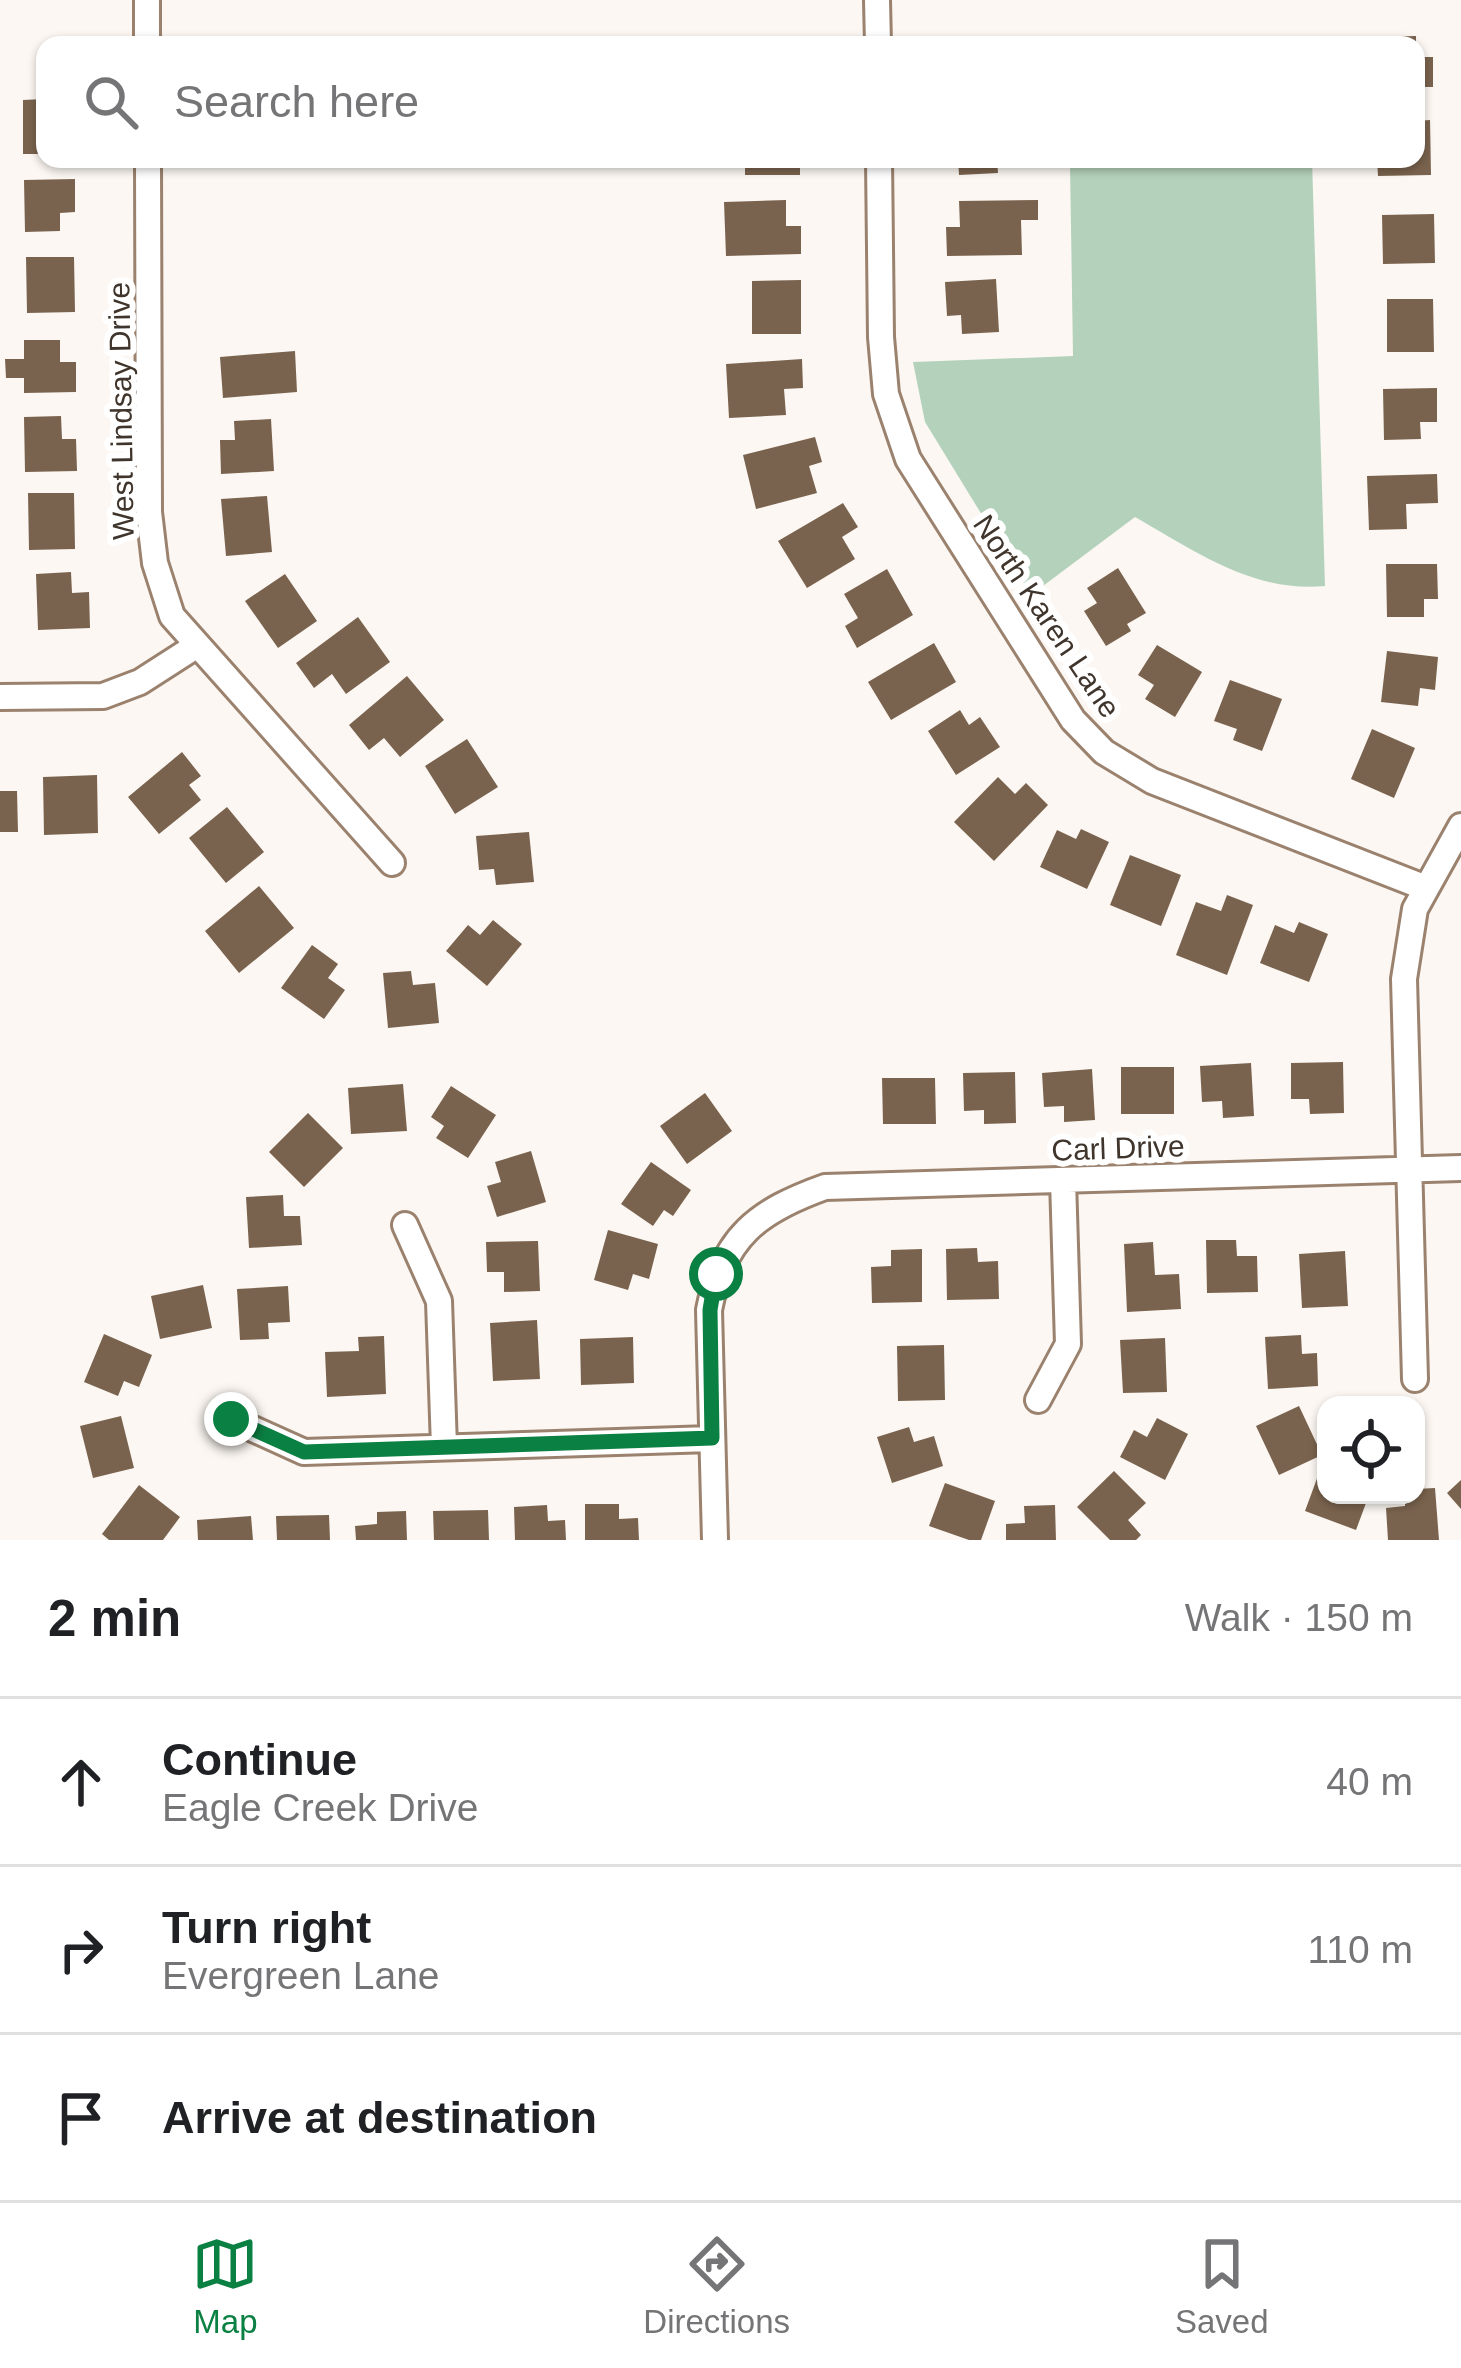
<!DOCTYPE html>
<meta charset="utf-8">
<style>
body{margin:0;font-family:Helvetica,sans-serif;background:#f6f6f6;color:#202124}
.controls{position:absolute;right:36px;bottom:36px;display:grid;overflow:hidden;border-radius:24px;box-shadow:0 3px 9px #0004}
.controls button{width:108px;height:108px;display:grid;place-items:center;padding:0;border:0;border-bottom:3px solid #e0e0e0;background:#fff;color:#202124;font:60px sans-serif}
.stop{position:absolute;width:36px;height:36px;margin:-27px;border:9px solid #0b8043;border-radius:50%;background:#fff}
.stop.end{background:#0b8043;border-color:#fff;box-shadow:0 3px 12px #0008}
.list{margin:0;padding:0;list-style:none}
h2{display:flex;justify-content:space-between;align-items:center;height:156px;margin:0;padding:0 48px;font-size:51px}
h2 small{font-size:39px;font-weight:400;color:#757577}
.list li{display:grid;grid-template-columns:78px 1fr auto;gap:36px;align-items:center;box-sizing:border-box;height:168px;padding:0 48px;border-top:3px solid #e0e0e0}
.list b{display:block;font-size:45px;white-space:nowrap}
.list p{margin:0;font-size:39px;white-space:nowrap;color:#757577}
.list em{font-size:39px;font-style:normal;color:#757577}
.icon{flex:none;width:66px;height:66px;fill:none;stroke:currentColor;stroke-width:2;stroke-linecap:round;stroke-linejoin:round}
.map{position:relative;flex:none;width:1461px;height:1540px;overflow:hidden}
.search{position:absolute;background:#fff;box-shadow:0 3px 9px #0004;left:36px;right:36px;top:36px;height:132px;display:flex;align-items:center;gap:30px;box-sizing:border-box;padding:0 42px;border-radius:24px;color:#757577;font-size:45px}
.sheet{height:660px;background:#fff}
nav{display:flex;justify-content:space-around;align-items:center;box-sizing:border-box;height:168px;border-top:3px solid #e0e0e0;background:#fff;font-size:33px;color:#757577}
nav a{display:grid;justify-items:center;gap:6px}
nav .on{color:#0b8043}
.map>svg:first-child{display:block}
.green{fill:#b4d2bb}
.building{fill:#7a634e}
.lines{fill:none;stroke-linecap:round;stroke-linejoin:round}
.minor-casing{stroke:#9b826e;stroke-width:30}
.minor{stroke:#fff;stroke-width:24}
.route{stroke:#0b8043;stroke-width:15}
.labels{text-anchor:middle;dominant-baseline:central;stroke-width:12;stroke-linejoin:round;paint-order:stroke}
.street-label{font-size:30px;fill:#3f352c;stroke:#fff}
</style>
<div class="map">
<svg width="1461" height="1540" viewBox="0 0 1461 1540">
<rect width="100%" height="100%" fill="#fcf7f2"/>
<path class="green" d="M1173,159h139l13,427c-72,7 -130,-35 -190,-69l-104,78 -106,-173 -12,-60 160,-6 -3,-192z"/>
<path class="building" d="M1254,36h34v9h-34z
M1416,36v9h-36l-1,-8z
M1189,37h33v8h-32z
M1104,39h30l1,6h-31z
M1416,57h17v30h-17z
M45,99v55h-22v-54z
M1430,120l1,55 -53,1 -1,-17h39v-38z
M745,159h55v16h-55z
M958,159h39l1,14 -39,2z
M75,179v33l-15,1v18l-35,1 -1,-52z
M786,200v26h15v28l-75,2 -2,-54z
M1038,200v20h-17l1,35 -75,1 -1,-29h14l-1,-26z
M1434,214l1,49 -52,1 -1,-49z
M26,257h48l1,55 -48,1z
M996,279l3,53 -37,2 -1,-19 -14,1 -2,-34z
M801,280v54h-49v-53z
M1387,299h46l1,53h-47z
M24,340h36v22h16v30l-52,1v-15h-18l-1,-19h19z
M295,351l2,41 -74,6 -3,-41z
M802,359l1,29 -19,1 2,26 -57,3 -3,-54z
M1437,388v34h-17l1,17 -37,1 -1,-51z
M61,416l1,23h14l1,32 -52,1 -1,-55z
M271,419l3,52 -53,3 -1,-34h15l-1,-19z
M815,437l7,25 -13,4 8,27 -61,16 -13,-54z
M1437,474l1,29 -32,1 1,25 -38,1 -2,-54z
M28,493h46l1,56 -46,1z
M267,496l5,56 -46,4 -5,-57z
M843,503l15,24 -16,10 13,22 -48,29 -29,-47z
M1386,564h51l1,35h-14v18h-37z
M1118,568l28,45 -19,11 4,7 -25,15 -22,-35 13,-8 -10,-15z
M887,569l26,46 -56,33 -12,-22 13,-8 -14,-24z
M71,572l1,21 17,-1 1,36 -52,2 -2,-56z
M285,574l32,47 -39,27 -33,-47z
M358,617l32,45 -44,32 -14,-20 -18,14 -18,-25z
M934,643l22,39 -65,38 -23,-38z
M1157,645l45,27 -27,45 -30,-18 9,-14 -16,-10z
M1387,651l51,6 -3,33 -15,-2 -2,18 -37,-4z
M407,676l37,44 -44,37 -16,-19 -15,12 -20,-25z
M1230,680l52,19 -20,52 -29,-11 4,-11 -23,-8z
M960,710l9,15 11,-8 20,30 -44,28 -28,-44z
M1372,729l43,19 -21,50 -43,-19z
M467,739l31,48 -43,27 -30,-48z
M182,752l19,24 -12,9 12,15 -42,34 -31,-37z
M97,775l1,58 -54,2 -1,-58z
M998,777l17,17 11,-11 22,22 -54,56 -40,-39z
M0,791h17l1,41h-18z
M227,807l37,45 -38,31 -37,-45z
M1081,829l28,13 -22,47 -47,-22 17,-37 19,9z
M529,832l5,50 -38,3 -2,-16 -15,1 -3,-34z
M1130,855l51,20 -20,51 -51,-21z
M259,886l35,42 -55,45 -34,-42z
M1227,895l26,10 -26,70 -51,-20 20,-53 25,9z
M493,920l29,24 -35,42 -41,-35 22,-26 12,10z
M1299,922l29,12 -19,48 -49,-19 15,-38 19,8z
M312,945l26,19 -10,14 17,12 -21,29 -43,-31z
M411,971l2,14 22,-2 4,40 -51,5 -5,-55z
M1343,1062l1,51 -34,1 -1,-15h-18v-36z
M1251,1063l3,53 -31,2 -1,-17 -20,1 -2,-36z
M1121,1067h53v47h-53z
M1092,1069l3,51 -31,2v-16l-20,1 -2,-34z
M1015,1072l1,51 -32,1v-14l-20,1 -1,-38z
M882,1078h53l1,46h-53z
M403,1084l4,47 -56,3 -3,-46z
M451,1086l45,29 -28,43 -32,-20 8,-12 -13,-9z
M705,1093l27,38 -45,33 -27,-38z
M308,1113l35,35 -39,39 -35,-35z
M531,1151l15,51 -49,15 -10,-31 14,-4 -6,-20z
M651,1162l40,28 -18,26 -9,-6 -11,16 -32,-22z
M283,1195l1,21h16l2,29 -53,3 -3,-51z
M608,1230l50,14 -9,35 -16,-5 -5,16 -34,-10z
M1206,1240h30l1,16h20l1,36 -51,1z
M538,1241l2,50 -36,1v-20h-17l-1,-30z
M1153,1242l2,33 24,-1 2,35 -54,3 -3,-68z
M977,1248l1,14 20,-1 1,38 -52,1 -1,-51z
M922,1249v53l-50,1 -1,-36 20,-1v-16z
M1345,1251l3,55 -46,2 -3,-54z
M203,1285l9,43 -52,11 -9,-43z
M288,1286l2,36 -22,1 1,16 -29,1 -3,-51z
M537,1320l3,59 -47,2 -3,-58z
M104,1334l48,21 -13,32 -15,-6 -6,15 -34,-14z
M1301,1335l1,19 15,-1 1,33 -50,3 -3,-52z
M384,1336l2,58 -59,3 -2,-45 34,-1 -1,-14z
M633,1337l1,46 -53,2 -1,-46z
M1165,1338l2,54 -44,1 -3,-53z
M944,1345l1,55 -47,1 -1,-55z
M1299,1406l23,49 -43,20 -23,-49z
M121,1416l13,52 -41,10 -13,-52z
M1157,1418l31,16 -23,46 -45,-23 14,-27 13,7z
M909,1427l5,15 20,-6 9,30 -51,17 -15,-46z
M1322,1465l4,1v29h43l-13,35 -51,-19z
M1114,1471l32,32 -18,17 13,15 -5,5h-26l-33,-33z
M1461,1480v29l-14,-16z
M945,1483l50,18 -14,39h-12l-40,-14z
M139,1485l41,32 -17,23h-54l-7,-6z
M1435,1488l4,52h-51l-2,-32 19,-2v-11h11v-6z
M585,1504h34v15l19,-1 1,22h-54z
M547,1505l1,16 17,-1 1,20h-51l-1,-33z
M1055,1505l1,35h-50v-16l19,-1 -1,-17z
M488,1510l1,30h-55l-1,-29z
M406,1511l1,29h-51l-1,-14 22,-2v-12z
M329,1515l1,25h-53l-1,-24z
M251,1516l2,24h-55l-1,-20z"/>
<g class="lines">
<defs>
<path id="minor" d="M147,0v45
M877,0l1,45
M148,159l1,353 6,51 17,53 220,247
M879,159l2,178 5,57 22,65 165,261 31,32 48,29 274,107
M0,697l103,-1 37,-14 56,-36
M405,1225l34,76 5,146
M1415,1379l-11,-400 11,-70 46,-83
M1038,1400l30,-56 -5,-164
M231,1419l73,33 407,-13
M715,1540l-6,-230c14,-73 49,-99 116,-123l636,-19"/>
</defs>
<use href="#minor" class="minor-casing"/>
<use href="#minor" class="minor"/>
</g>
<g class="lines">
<path class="route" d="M231,1419l73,33 408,-14 -2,-128 6,-36"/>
</g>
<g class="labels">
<g class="street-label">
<text transform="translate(121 411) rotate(-91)">West Lindsay Drive</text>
<text transform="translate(1047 616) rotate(56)">North Karen Lane</text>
<text transform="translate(1118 1148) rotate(-2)">Carl Drive</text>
</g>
</g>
</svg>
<div class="controls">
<button><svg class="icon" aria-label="locate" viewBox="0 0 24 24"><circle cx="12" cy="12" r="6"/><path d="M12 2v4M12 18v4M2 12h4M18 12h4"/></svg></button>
</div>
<div class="stop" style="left:716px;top:1274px"></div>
<div class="stop end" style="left:231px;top:1419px"></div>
<div class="search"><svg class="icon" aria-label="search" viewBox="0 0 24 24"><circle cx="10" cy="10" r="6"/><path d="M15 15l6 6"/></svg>Search here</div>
</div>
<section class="sheet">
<h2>2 min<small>Walk · 150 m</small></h2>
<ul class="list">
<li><svg class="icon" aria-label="ahead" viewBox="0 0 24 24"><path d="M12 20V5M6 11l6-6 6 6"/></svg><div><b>Continue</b><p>Eagle Creek Drive</p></div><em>40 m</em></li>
<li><svg class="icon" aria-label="right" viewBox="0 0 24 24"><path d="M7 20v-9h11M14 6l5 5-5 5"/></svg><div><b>Turn right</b><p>Evergreen Lane</p></div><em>110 m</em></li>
<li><svg class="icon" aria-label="arrive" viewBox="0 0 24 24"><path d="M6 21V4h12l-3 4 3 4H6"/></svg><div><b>Arrive at destination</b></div></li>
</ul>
</section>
<nav>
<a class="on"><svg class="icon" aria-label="map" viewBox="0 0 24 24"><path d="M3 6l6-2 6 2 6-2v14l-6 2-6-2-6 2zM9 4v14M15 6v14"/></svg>Map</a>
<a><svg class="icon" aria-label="directions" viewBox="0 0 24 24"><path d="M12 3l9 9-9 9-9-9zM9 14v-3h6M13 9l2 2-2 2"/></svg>Directions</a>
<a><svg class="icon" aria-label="saved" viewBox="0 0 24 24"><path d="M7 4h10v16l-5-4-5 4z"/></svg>Saved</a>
</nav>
